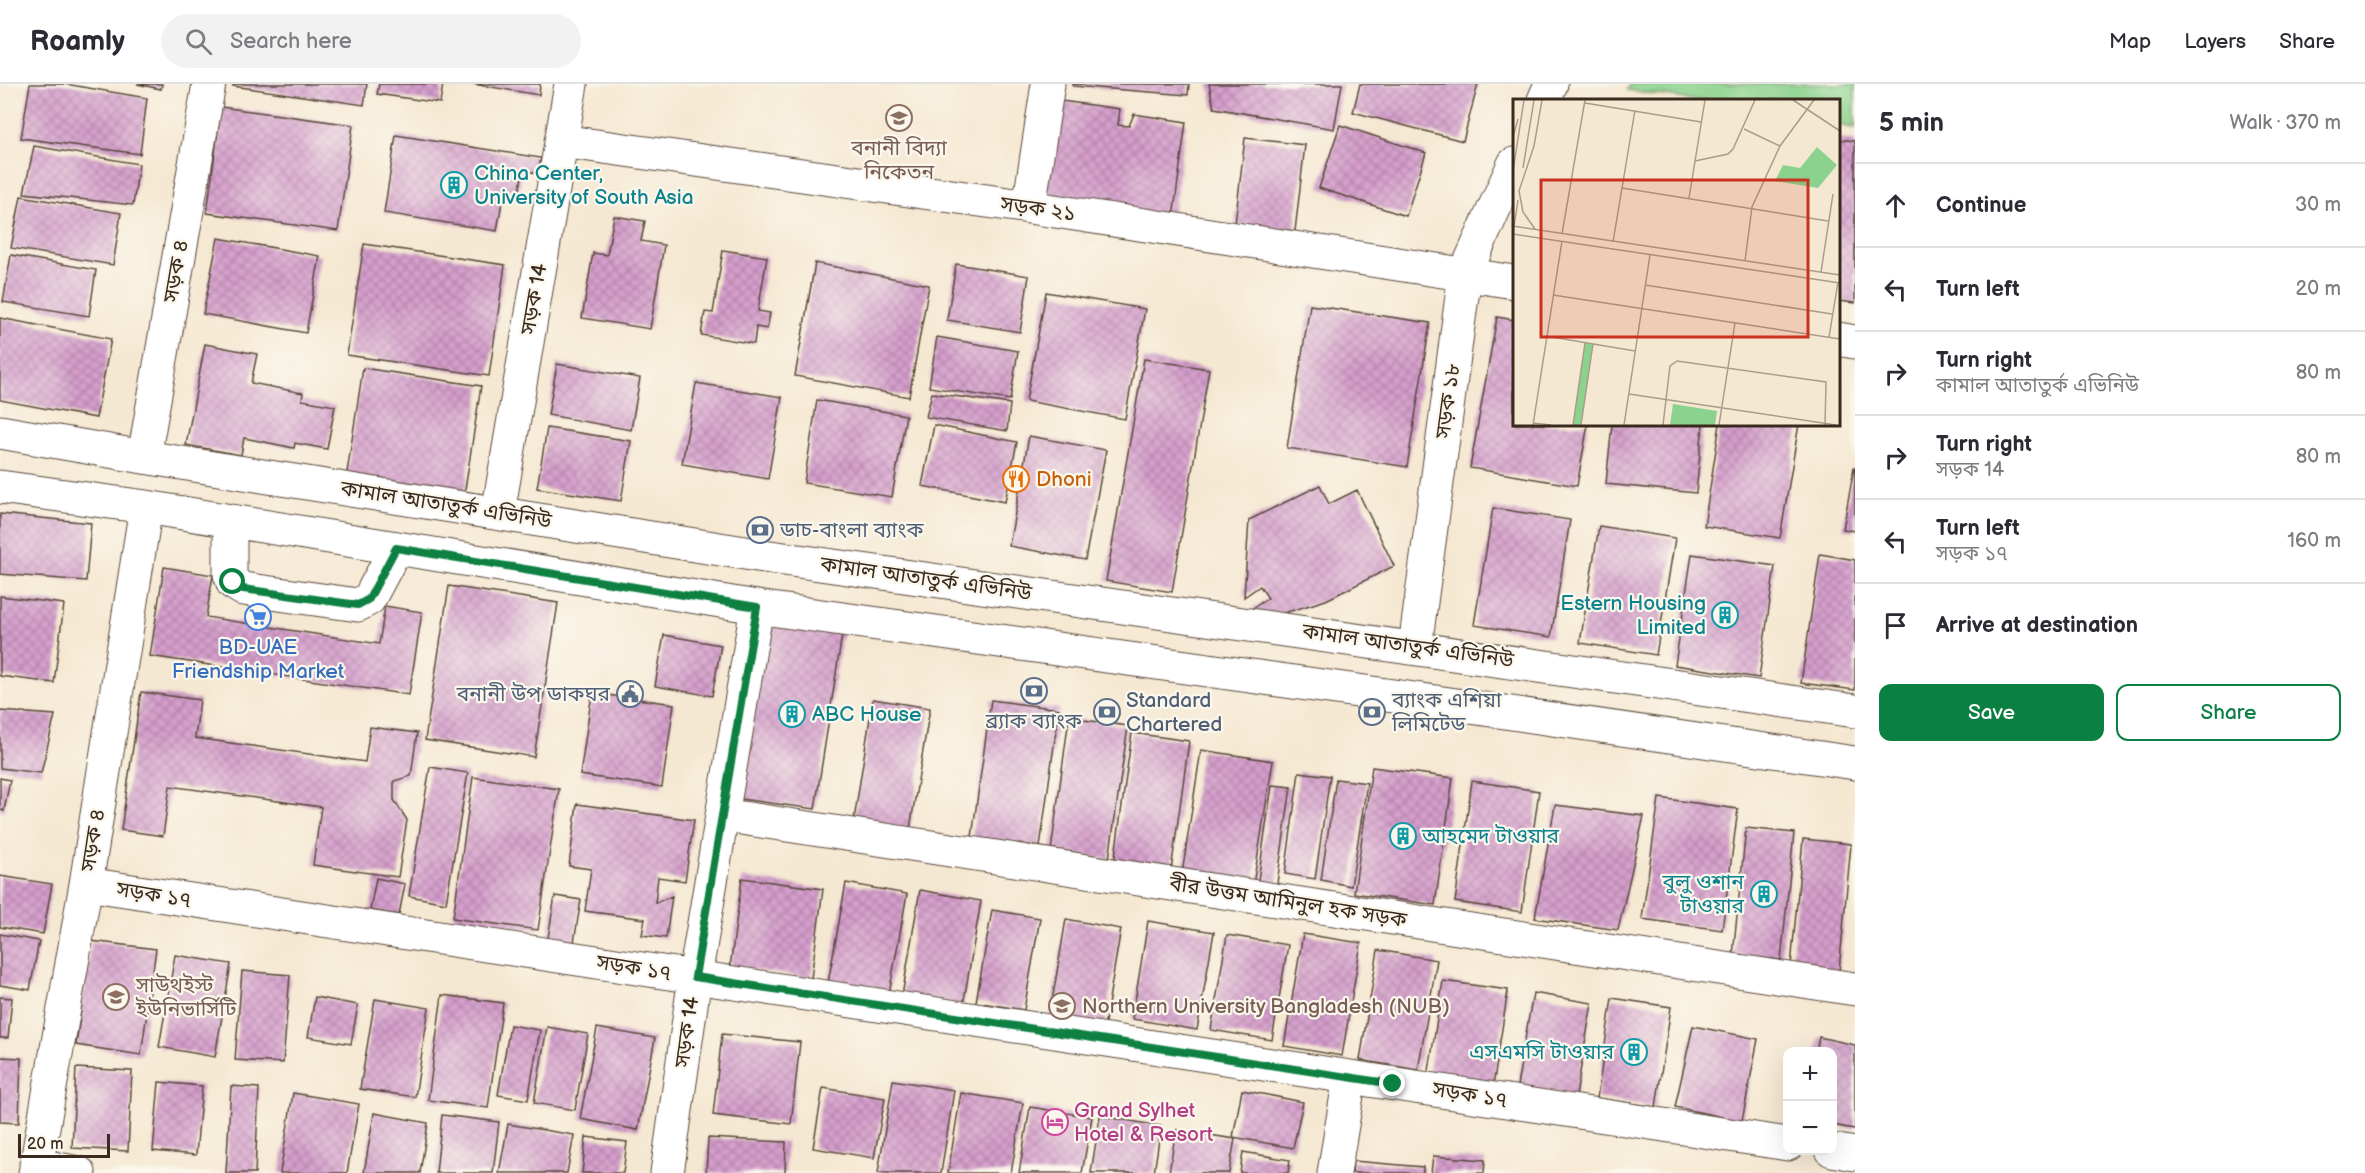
<!DOCTYPE html>
<meta charset="utf-8">
<style>
body{margin:0;font-family:"Balsamiq Sans","Noto Sans Bengali",sans-serif;background:#f2f2f3;color:#2b2b33}
.controls{position:absolute;right:18px;bottom:18px;display:grid;overflow:hidden;border-radius:12px;box-shadow:0 6px 24px #0002}
.controls button{width:54px;height:54px;display:grid;place-items:center;padding:0;border:0;border-bottom:2px solid #e1e1e2;background:#fff;color:#2b2b33;font:30px sans-serif}
.scale{position:absolute;left:18px;bottom:15px;width:92px;box-sizing:border-box;padding-left:6px;border:3px solid #3b2a1e;border-top:0;font-size:16px;line-height:21px;white-space:nowrap;color:#3b2a1e;-webkit-text-stroke:4px #fbf7ec;paint-order:stroke}
.stop{position:absolute;width:18px;height:18px;margin:-14px;border:4px solid #0b8043;border-radius:50%;background:#fff}
.stop.end{background:#0b8043;border-color:#fff;box-shadow:0 2px 6px #0008}
.list{margin:0;padding:0;list-style:none}
h2{display:flex;justify-content:space-between;align-items:center;height:78px;margin:0;padding:0 24px;font-size:26px}
h2 small{font-size:20px;font-weight:400;color:#7c7c81}
.list li{display:grid;grid-template-columns:39px 1fr auto;gap:18px;align-items:center;box-sizing:border-box;height:84px;padding:0 24px;border-top:2px solid #e1e1e2}
.list b{display:block;font-size:22px;white-space:nowrap}
.list p{margin:0;font-size:20px;white-space:nowrap;color:#7c7c81}
.list em{font-size:20px;font-style:normal;color:#7c7c81}
.actions{display:flex;gap:12px;padding:18px 24px}
.actions a{flex:1;padding:14px 0;border:2px solid #0b8043;border-radius:12px;text-align:center;font-size:21px;color:#0b8043}
.actions .main{background:#0b8043;color:#fff}
.icon{flex:none;width:33px;height:33px;fill:none;stroke:currentColor;stroke-width:2;stroke-linecap:round;stroke-linejoin:round}
.map{position:relative;flex:none;width:1855px;height:1089px;overflow:hidden}
header{display:flex;align-items:center;gap:36px;box-sizing:border-box;height:84px;padding:0 30px;background:#fff;border-bottom:2px solid #e1e1e2}
header strong{font-size:28px}
nav{display:flex;gap:33px;margin-inline-start:auto;font-size:21px}
.search{width:420px;height:54px;background:#f2f2f3;display:flex;align-items:center;gap:15px;box-sizing:border-box;padding:0 21px;border-radius:33px;color:#7c7c81;font-size:22px}
main{display:flex}
aside{flex:1;background:#fff}
.map>svg:first-child{display:block}
.green{fill:#8ad28d;stroke:#627e56;stroke-width:1.5}
.building{fill:url(#building-cross-hatch)}
.lines{fill:none;stroke-linecap:round;stroke-linejoin:round}
.minor-casing{stroke:#574639;stroke-width:35}
.major-casing{stroke:#574639;stroke-width:35}
.minor{stroke:#fff;stroke-width:33}
.major{stroke:#fff;stroke-width:33}
.route{stroke:#0b8043;stroke-width:8}
.labels{text-anchor:middle;dominant-baseline:central;stroke-width:4.5;stroke-linejoin:round;paint-order:stroke}
.education-label{font-size:21px;fill:#785e54;stroke:#fbf7ec;text-anchor:start}
.culture-label{font-size:21px;fill:#0d838f;stroke:#fbf7ec;text-anchor:start}
.street-label{font-size:21px;fill:#3b2a1e;stroke:#fbf7ec}
.food-label{font-size:21px;fill:#c56008;stroke:#fbf7ec;text-anchor:start}
.service-label{font-size:21px;fill:#4e5e75;stroke:#fbf7ec;text-anchor:start}
.shop-label{font-size:21px;fill:#366cbe;stroke:#fbf7ec}
.hotel-label{font-size:21px;fill:#b23c85;stroke:#fbf7ec;text-anchor:start}
.inset-road{fill:none;stroke:#ab9c8a;stroke-width:1.5}
.view{fill:#c8321e;fill-opacity:0.15;stroke:#c8321e;stroke-width:3}
.inset-edge{fill:none;stroke:#3b2a1e;stroke-width:3}
</style>
<header>
<strong>Roamly</strong>
<div class="search"><svg class="icon" aria-label="search" viewBox="0 0 24 24"><circle cx="10" cy="10" r="6"/><path d="M15 15l6 6"/></svg>Search here</div>
<nav><a>Map</a><a>Layers</a><a>Share</a></nav>
</header>
<main>
<div class="map">
<svg width="1855" height="1089" viewBox="0 0 1855 1089">
<defs>
<pattern id="building-cross-hatch" width="8" height="8" patternUnits="userSpaceOnUse" patternTransform="scale(1.5)"><rect width="8" height="8" fill="#d69fcd"/><path d="M0 0l8 8M0 8l8-8" fill="none" stroke="#af82a6"/></pattern>
</defs>
<rect width="100%" height="100%" fill="#fbf7ec"/>
<filter id="ink" filterUnits="userSpaceOnUse"><feTurbulence type="fractalNoise" baseFrequency=".0167" numOctaves="2"/><feDisplacementMap in="SourceGraphic" scale="12" xChannelSelector="R" yChannelSelector="G"/><feConvolveMatrix kernelMatrix="1 2 1 2 8 2 1 2 1" color-interpolation-filters="sRGB"/></filter>
<filter id="wash" filterUnits="userSpaceOnUse"><feTurbulence type="fractalNoise" baseFrequency=".008" numOctaves="4" result="noise"/><feDisplacementMap in="SourceGraphic" scale="24" xChannelSelector="R" yChannelSelector="G"/><feGaussianBlur stdDeviation="1.35" result="paint"/><feColorMatrix in="noise" values="0 0 0 0 0 0 0 0 0 0 0 0 0 0 0 0 0 1.4 0 .05"/><feComposite in="paint" operator="in"/></filter>
<g filter="url(#wash)">
<rect width="100%" height="100%" fill="#f5e8d2"/>
<path class="green" d="M1630,0h225v44l-16,-3 -1,-25h-147l-64,-10z"/>
<g id="blocks">
<path class="building" d="M30,0h35l82,14 -7,56 -119,-16z
M137,0h25l-1,5z
M233,0h134l-3,21 -131,-19z
M379,0h64l-3,19 -63,-9z
M473,0h67l-1,11z
M1073,0h116l-1,11 -115,-9z
M1209,0h133l-8,45 -120,-21z
M1360,0h118l-15,57 -110,-29z
M1054,16l66,9 -2,16 11,1 5,-12 52,8 -13,96 -132,-19z
M221,23l132,18 -15,106 -131,-18z
M1340,41l86,28 -20,63 -87,-28z
M396,51l145,23 -3,15 -15,-2 -5,28 -15,-3 -6,35 -113,-18z
M1245,54l60,7 -10,86 -60,-7z
M1838,55l17,2v162l-17,-2z
M34,62l105,18 -6,41 -109,-12z
M21,112l100,17 -8,52 -102,-17z
M614,132l31,5 -4,20 23,4 -14,84 -68,-11 11,-65 14,2z
M218,154l102,18 -14,77 -103,-19z
M364,160l141,21 -16,111 -142,-21z
M723,166l44,7 -9,54 12,2 -3,16 -11,-2 -2,17 -53,-9 4,-23 8,1z
M11,171l85,15 -7,46 -86,-14z
M815,179l114,22 -20,112 -114,-21z
M956,180l73,12 -9,56 -73,-12z
M1046,208l99,17 -20,110 -99,-18z
M1310,221l120,18 -23,144 -120,-19z
M1497,233l17,3v104h74l-11,62 -107,-18z
M0,234l111,21 -15,79 -96,-18z
M937,253l81,14 -8,49 -81,-13z
M205,260l52,10 -6,29 52,10 -1,7 33,6 -8,43 -32,-6 -1,5 -50,-10 -3,17 -55,-10z
M1144,275l65,10 -37,223 -66,-11z
M557,280l83,14 -9,52 -83,-15z
M363,284l118,18 -17,110 -118,-17z
M696,299l86,14 -14,82 -86,-15z
M932,309l78,11 -3,27 -81,-14z
M817,316l89,15 -14,82 -88,-14z
M1612,340h91l-7,69 -90,-9z
M1720,340h79l-19,114 -76,-12z
M934,341l83,17 -12,60 -83,-16z
M547,344l84,13 -10,60 -84,-13z
M1029,352l77,14 -21,110 -76,-14z
M1854,383h1v64l-12,-2z
M1320,401l9,19 28,-14 37,76 -68,34 -58,18 -15,-10 15,-10 -8,-12 -16,11 5,-77z
M1493,424l77,12 -19,117 -77,-12z
M0,430l91,9 -5,58 -86,-7z
M1599,442l76,12 -19,117 -76,-12z
M1692,470l83,12 -16,112 -84,-13z
M1820,470l35,6v130l-54,-7z
M164,483l49,8 -7,42 173,27 6,-38 37,6 -13,83 -259,-39z
M449,502l109,17 -24,154 -109,-17z
M0,512l64,8 -10,79 -54,-7z
M767,534l76,10 -28,181 -74,-10z
M664,551l57,10 -9,51 -57,-10z
M141,608l59,8 -5,38 170,24 5,-35 47,6 -6,43 -17,5v19l13,20 -9,57 -85,-12 8,-58 -151,-21 -7,50 -42,-6z
M592,609l82,11 -12,83 -82,-12z
M873,615l57,9 -20,121 -56,-9z
M991,616l68,9 -19,138 -68,-10z
M0,627l55,4 -14,58 -41,-5z
M1069,634l59,8 -19,133 -58,-8z
M1132,649l57,8 -18,130 -57,-8z
M1201,666l72,11 -20,124 -71,-11z
M430,683l38,6 -22,130 -37,-7z
M1372,683l81,11 -18,127 -81,-12z
M1299,688l31,4 -15,103 -30,-5z
M473,693l86,12 -21,141 -85,-12z
M0,694l10,2 -6,31 -4,-1z
M1336,695l31,4 -16,103 -30,-6z
M1472,697l67,10 -17,121 -67,-10z
M1272,701l19,2 -15,103 -19,-3z
M1659,714l79,11 -16,121 -80,-11z
M577,720l117,16 -9,61 -27,-4 -3,26 17,-7 -6,42 -24,-3 3,-16 -60,-8 6,-42 -22,-3z
M1555,721l89,11 -26,114 -83,-12z
M1746,744l48,5 -13,127 -48,-5z
M1803,755l48,5 -12,127 -48,-5z
M0,792l52,8 -9,50 -43,-7z
M376,794l29,6 -6,31 -29,-5z
M742,794l81,11 -12,89 -81,-11z
M846,799l61,11 -18,100 -61,-11z
M920,806l61,11 -18,105 -61,-10z
M555,812l26,4 -8,48 -26,-4z
M992,826l48,8 -16,92 -48,-8z
M1066,835l55,10 -17,99 -55,-9z
M1148,837l66,11 -17,98 -65,-11z
M0,850l39,7 -9,49 -30,-5z
M1303,850l58,9 -19,113 -58,-10z
M1227,851l61,10 -16,95 -61,-10z
M91,857l65,8 -15,106 -65,-10z
M1378,866l59,10 -19,110 -58,-10z
M175,871l56,9 -16,93 -56,-10z
M242,887l48,4 -7,88 -48,-3z
M1443,897l65,9 -15,97 -65,-10z
M1533,909l59,10 -16,93 -59,-10z
M442,911l61,8 -15,105 -60,-8z
M0,913l12,1 -4,40h-8z
M315,913l43,8 -7,39 -43,-7z
M1612,914l59,9 -15,100 -59,-9z
M375,915l54,9 -14,89 -55,-8z
M510,941l30,5 -12,70 -30,-5z
M1693,942l65,13 -16,82 -67,-14z
M547,943l41,7 -13,76 -41,-7z
M597,944l58,10 -17,92 -58,-11z
M722,950l78,8 -9,82 -78,-9z
M1819,953l36,8v84l-23,-4v-73h-16z
M0,973l21,1 -2,65 -19,-1z
M76,984l56,3 -4,80 -56,-3z
M893,996l61,10 -13,83h-63z
M159,998l43,4 -6,69 -43,-4z
M231,1002l28,2 -4,85h-29z
M823,1004l62,10 -11,60 -61,-10z
M1242,1006l61,12 -10,46 -60,-11z
M293,1009l66,11 -12,69h-67z
M961,1009l62,10 -12,70h-63z
M1030,1023l62,10 -10,56h-63z
M374,1029l54,10 -8,50h-56z
M442,1031l57,7 -6,51h-57z
M1100,1032l61,10 -7,47h-63z
M508,1040l66,11 -7,38h-68z
M1176,1046l59,9 -6,34h-60z
M586,1053l41,5 -4,31h-41z
M708,1054l78,4 -1,31h-79z
M1243,1068l47,8 -2,13h-48z
M1433,1072l52,4 -1,13h-53z
M1353,1077l70,6v6h-71z"/>
</g>
</g>
<g filter="url(#ink)">
<use href="#blocks" fill-opacity="0" stroke="#574639" stroke-width="1.5"/>
<g class="lines">
<defs>
<path id="minor" d="M1544,16l7,-16
M561,57l468,66 485,75
M1029,123l19,-123
M1838,255l17,3
M144,373l65,-373
M498,429l73,-429
M230,437v53l3,9 10,6 115,16 11,-6 27,-51
M1415,563l50,-373 49,-110
M722,731l1133,174
M86,800l1702,260
M1832,1066l23,4
M36,1081l43,8
M35,1089l51,-289 60,-377
M667,1089l28,-196 62,-370
M1334,1089l16,-96"/>
<path id="major" d="M0,348l144,25 626,100 1085,154
M0,403l146,20 611,100 672,94 426,62"/>
</defs>
<use href="#minor" class="minor-casing"/>
<use href="#major" class="major-casing"/>
<use href="#minor" class="minor"/>
<use href="#major" class="major"/>
</g>
</g>
<g class="lines" filter="url(#ink)">
<path class="route" d="M233,498l10,7 115,16 11,-6 27,-51 361,59 -62,370 698,107"/>
</g>
<defs>
<symbol id="school-ring" viewBox="-11 -11 22 22"><circle r="9.5" fill="#fbf7ec" stroke="#8d6e63" stroke-width="1.5"/><path d="M0-5L7-2L0 1L-7-2ZM-4 1L0 2.5L4 1V4Q0 6-4 4Z" fill="#8d6e63"/></symbol>
<symbol id="building-ring" viewBox="-11 -11 22 22"><circle r="9.5" fill="#fbf7ec" stroke="#0f9aa8" stroke-width="1.5"/><path d="M-4-6H4V6H1V3H-1V6H-4ZM-2.5-4.3h1.7v1.8h-1.7ZM.8-4.3h1.7v1.8H.8ZM-2.5-1h1.7V.8h-1.7ZM.8-1h1.7V.8H.8Z" fill="#0f9aa8"/></symbol>
<symbol id="restaurant-ring" viewBox="-11 -11 22 22"><circle r="9.5" fill="#fbf7ec" stroke="#e8710a" stroke-width="1.5"/><path d="M-5-6h1v4h1v-4h1v4h1v-4h1v5L-1.5 .5V6h-2V.5L-5-1ZM5-6V6H3V1.5H1.5Q1.5-4 5-6Z" fill="#e8710a"/></symbol>
<symbol id="bank-ring" viewBox="-11 -11 22 22"><circle r="9.5" fill="#fbf7ec" stroke="#5c6f8a" stroke-width="1.5"/><path d="M-6-4H6V4H-6ZM0-2.3a2.3 2.3 0 1 0 0 4.6a2.3 2.3 0 1 0 0-4.6Z" fill="#5c6f8a"/></symbol>
<symbol id="supermarket-ring" viewBox="-11 -11 22 22"><circle r="9.5" fill="#fbf7ec" stroke="#3f7fe0" stroke-width="1.5"/><path d="M-6-5.5h2.5l.6 2H6L4.5 2H-2.5L-4.4-4H-6ZM-1.5 3.2a1.3 1.3 0 1 0 .1 0ZM3 3.2a1.3 1.3 0 1 0 .1 0Z" fill="#3f7fe0"/></symbol>
<symbol id="civic-ring" viewBox="-11 -11 22 22"><circle r="9.5" fill="#fbf7ec" stroke="#5c6f8a" stroke-width="1.5"/><path d="M-.6-6.5H3V-4.5H.6V-3L4-1V1h2V6H-6V1h2V-1L-.6-3ZM-1.2 2.5V6h2.4V2.5Z" fill="#5c6f8a"/></symbol>
<symbol id="university-ring" viewBox="-11 -11 22 22"><circle r="9.5" fill="#fbf7ec" stroke="#8d6e63" stroke-width="1.5"/><path d="M0-5L7-2L0 1L-7-2ZM-4 1L0 2.5L4 1V4Q0 6-4 4Z" fill="#8d6e63"/></symbol>
<symbol id="hotel-ring" viewBox="-11 -11 22 22"><circle r="9.5" fill="#fbf7ec" stroke="#d1479c" stroke-width="1.5"/><path d="M-6-4.5h1.5V1H6V5H4.5V3h-9V5H-6ZM-4 0a1.8 1.8 0 1 1 3.6 0ZM.5 0V-2.5h3Q6-2.5 6 0Z" fill="#d1479c"/></symbol>
</defs>
<g fill-rule="evenodd">
<use href="#school-ring" x="884" y="19" width="30" height="30"/>
<use href="#building-ring" x="439" y="86" width="30" height="30"/>
<use href="#restaurant-ring" x="1001" y="380" width="30" height="30"/>
<use href="#bank-ring" x="745" y="431" width="30" height="30"/>
<use href="#building-ring" x="1710" y="516" width="30" height="30"/>
<use href="#supermarket-ring" x="243" y="518" width="30" height="30"/>
<use href="#bank-ring" x="1019" y="592" width="30" height="30"/>
<use href="#civic-ring" x="615" y="595" width="30" height="30"/>
<use href="#bank-ring" x="1092" y="613" width="30" height="30"/>
<use href="#bank-ring" x="1357" y="613" width="30" height="30"/>
<use href="#building-ring" x="777" y="615" width="30" height="30"/>
<use href="#building-ring" x="1388" y="737" width="30" height="30"/>
<use href="#building-ring" x="1749" y="795" width="30" height="30"/>
<use href="#university-ring" x="101" y="898" width="30" height="30"/>
<use href="#university-ring" x="1047" y="907" width="30" height="30"/>
<use href="#building-ring" x="1619" y="953" width="30" height="30"/>
<use href="#hotel-ring" x="1040" y="1023" width="30" height="30"/>
</g>
<g class="labels">
<g class="education-label">
<text x="899" y="64" text-anchor="middle">বনানী বিদ্যা<tspan x="899" dy="24">নিকেতন</tspan></text>
<text x="136" y="901">সাউথইস্ট<tspan x="136" dy="24">ইউনিভার্সিটি</tspan></text>
<text x="1082" y="922">Northern University Bangladesh (NUB)</text>
</g>
<g class="culture-label">
<text x="474" y="89">China Center,<tspan x="474" dy="24">University of South Asia</tspan></text>
<text x="1706" y="519" text-anchor="end">Estern Housing<tspan x="1706" dy="24">Limited</tspan></text>
<text x="812" y="630">ABC House</text>
<text x="1422" y="752">আহমেদ টাওয়ার</text>
<text x="1744" y="798" text-anchor="end">বুলু ওশান<tspan x="1744" dy="24">টাওয়ার</tspan></text>
<text x="1614" y="968" text-anchor="end">এসএমসি টাওয়ার</text>
</g>
<g class="street-label">
<text transform="translate(1038 125) rotate(8)">সড়ক ২১</text>
<text transform="translate(176 187) rotate(-80)">সড়ক ৪</text>
<text transform="translate(534 215) rotate(-80)">সড়ক 14</text>
<text transform="translate(1448 317) rotate(-82)">সড়ক ১৮</text>
<text transform="translate(446 421) rotate(9)">কামাল আতাতুর্ক এভিনিউ</text>
<text transform="translate(926 495) rotate(8)">কামাল আতাতুর্ক এভিনিউ</text>
<text transform="translate(1408 562) rotate(8)">কামাল আতাতুর্ক এভিনিউ</text>
<text transform="translate(93 756) rotate(-81)">সড়ক ৪</text>
<text transform="translate(154 811) rotate(9)">সড়ক ১৭</text>
<text transform="translate(1288 818) rotate(9)">বীর উত্তম আমিনুল হক সড়ক</text>
<text transform="translate(634 884) rotate(9)">সড়ক ১৭</text>
<text transform="translate(687 948) rotate(-82)">সড়ক 14</text>
<text transform="translate(1470 1011) rotate(9)">সড়ক ১৭</text>
</g>
<g class="food-label">
<text x="1036" y="395">Dhoni</text>
</g>
<g class="service-label">
<text x="780" y="446">ডাচ-বাংলা ব্যাংক</text>
<text x="610" y="610" text-anchor="end">বনানী উপ ডাকঘর</text>
<text x="1126" y="616">Standard<tspan x="1126" dy="24">Chartered</tspan></text>
<text x="1392" y="616">ব্যাংক এশিয়া<tspan x="1392" dy="24">লিমিটেড</tspan></text>
<text x="1034" y="637" text-anchor="middle">ব্র্যাক ব্যাংক</text>
</g>
<g class="shop-label">
<text x="258" y="563">BD-UAE<tspan x="258" dy="24">Friendship Market</tspan></text>
</g>
<g class="hotel-label">
<text x="1074" y="1026">Grand Sylhet<tspan x="1074" dy="24">Hotel &amp; Resort</tspan></text>
</g>
</g>
<g transform="translate(1513 15)">
<rect width="327" height="327" fill="#f5e8d2"/>
<path d="M304,48l20,18 -19,23 -43,-7 8,-16 17,3zM72,244l8,1 -12,81h-8zM160,305l44,7 -2,14h-45z" fill="#8ad28d"/>
<path class="inset-road" d="M280,1l47,31M72,4l116,19M231,30l36,17M0,38l5,-18M182,62l33,-7 5,-5 22,-49M10,69l11,-68M0,72l11,-71M109,89l206,33M176,99l16,-98M0,127l327,49M22,130l-12,-17 -4,-21 15,-45 8,-46M0,134l5,-33M0,135l327,49M49,135l23,-134M100,143l22,-132M232,162l7,-54 28,-61 34,-46M308,173l12,-78M132,186l187,29M40,196l287,44M33,237l89,15M316,238l9,-55M116,295l207,31M20,324l18,2M20,326l29,-184M60,326l12,-82M68,326l12,-81M111,326l26,-170M150,326l7,-59 7,-5 149,21 -1,43M206,326l16,-102"/>
<path class="view" d="M28,81h267v157h-267z"/>
<rect width="327" height="327" class="inset-edge"/>
</g>
</svg>
<div class="controls">
<button>+</button>
<button>−</button>
</div>
<div class="scale">20 m</div>
<div class="stop" style="left:233px;top:498px"></div>
<div class="stop end" style="left:1393px;top:1000px"></div>
</div>
<aside>
<h2>5 min<small>Walk · 370 m</small></h2>
<ul class="list">
<li><svg class="icon" aria-label="ahead" viewBox="0 0 24 24"><path d="M12 20V5M6 11l6-6 6 6"/></svg><div><b>Continue</b></div><em>30 m</em></li>
<li><svg class="icon" aria-label="left" viewBox="0 0 24 24"><path d="M17 20v-9H6M10 6l-5 5 5 5"/></svg><div><b>Turn left</b></div><em>20 m</em></li>
<li><svg class="icon" aria-label="right" viewBox="0 0 24 24"><path d="M7 20v-9h11M14 6l5 5-5 5"/></svg><div><b>Turn right</b><p>কামাল আতাতুর্ক এভিনিউ</p></div><em>80 m</em></li>
<li><svg class="icon" aria-label="right" viewBox="0 0 24 24"><path d="M7 20v-9h11M14 6l5 5-5 5"/></svg><div><b>Turn right</b><p>সড়ক 14</p></div><em>80 m</em></li>
<li><svg class="icon" aria-label="left" viewBox="0 0 24 24"><path d="M17 20v-9H6M10 6l-5 5 5 5"/></svg><div><b>Turn left</b><p>সড়ক ১৭</p></div><em>160 m</em></li>
<li><svg class="icon" aria-label="arrive" viewBox="0 0 24 24"><path d="M6 21V4h12l-3 4 3 4H6"/></svg><div><b>Arrive at destination</b></div></li>
</ul>
<div class="actions"><a class="main">Save</a><a>Share</a></div>
</aside>
</main>
